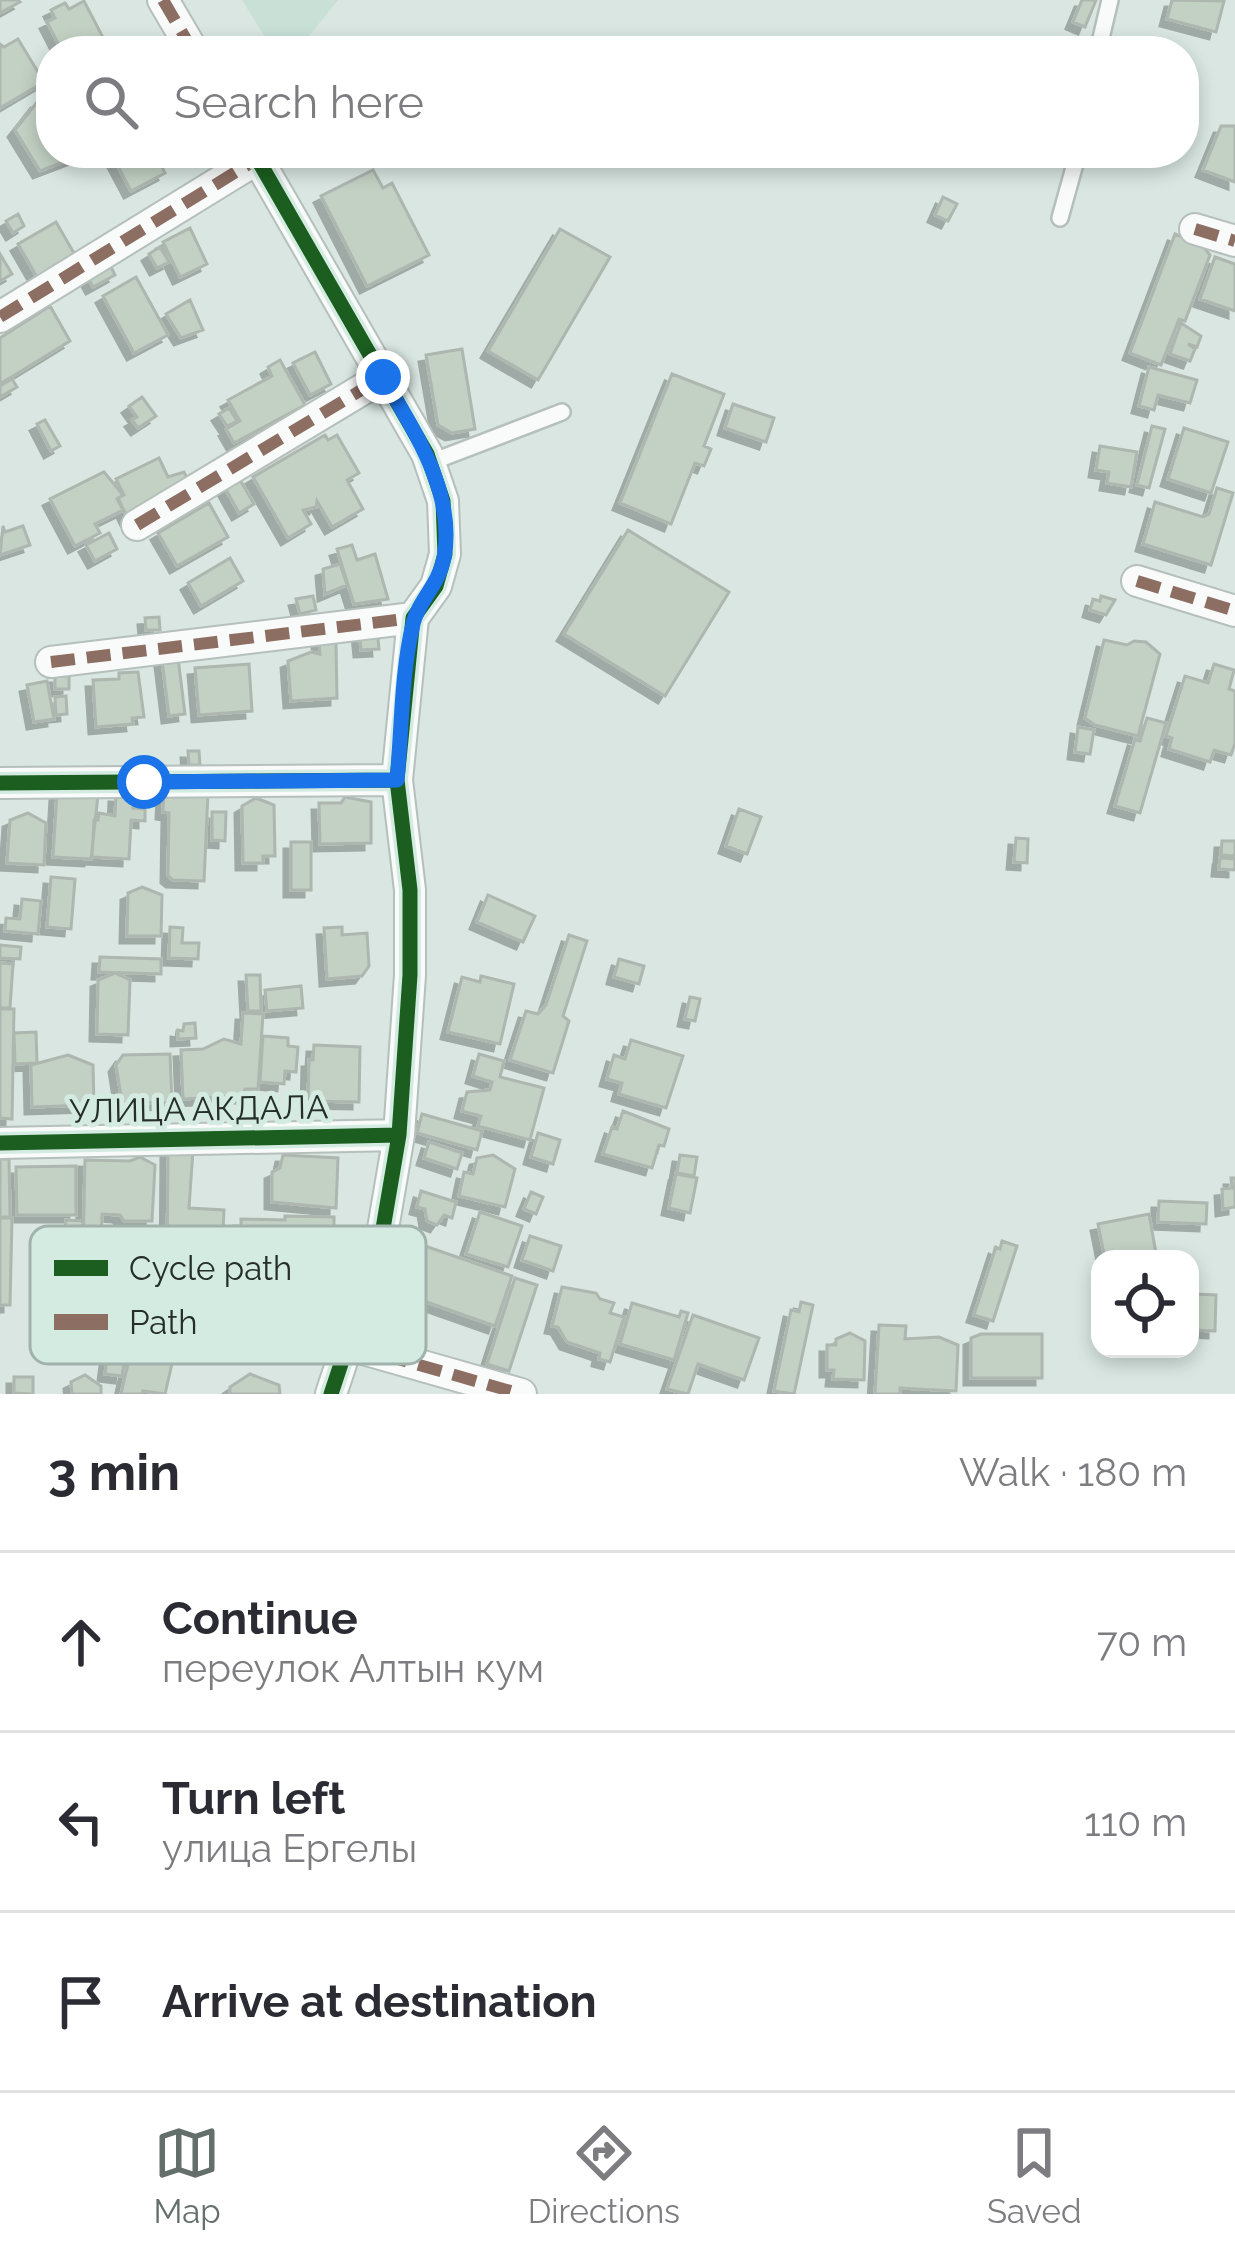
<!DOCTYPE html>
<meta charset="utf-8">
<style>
body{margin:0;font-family:Raleway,sans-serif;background:#f2f2f3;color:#2b2b33}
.controls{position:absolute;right:36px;bottom:36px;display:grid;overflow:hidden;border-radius:24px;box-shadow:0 6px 18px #0003}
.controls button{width:108px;height:108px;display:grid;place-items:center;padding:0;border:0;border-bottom:3px solid #e1e1e2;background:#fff;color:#2b2b33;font:60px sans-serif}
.stop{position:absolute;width:36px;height:36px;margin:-27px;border:9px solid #1a73e8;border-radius:50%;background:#fff}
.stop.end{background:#1a73e8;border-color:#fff;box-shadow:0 3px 12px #0008}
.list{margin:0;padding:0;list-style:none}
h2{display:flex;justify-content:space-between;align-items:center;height:156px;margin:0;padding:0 48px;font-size:51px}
h2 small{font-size:39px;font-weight:400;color:#7c7c81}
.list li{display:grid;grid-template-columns:78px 1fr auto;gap:36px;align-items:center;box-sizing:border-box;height:180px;padding:0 48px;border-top:3px solid #e1e1e2}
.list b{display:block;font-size:45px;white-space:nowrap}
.list p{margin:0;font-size:39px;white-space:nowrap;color:#7c7c81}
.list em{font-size:39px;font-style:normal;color:#7c7c81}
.icon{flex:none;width:66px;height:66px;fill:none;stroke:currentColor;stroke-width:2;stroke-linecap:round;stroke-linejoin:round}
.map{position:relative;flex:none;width:1235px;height:1394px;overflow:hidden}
.search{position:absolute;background:#fff;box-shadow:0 6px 18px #0003;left:36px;right:36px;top:36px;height:132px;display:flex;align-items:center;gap:30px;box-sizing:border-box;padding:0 42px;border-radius:48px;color:#7c7c81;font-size:45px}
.sheet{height:696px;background:#fff}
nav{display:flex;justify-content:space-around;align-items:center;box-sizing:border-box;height:168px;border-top:3px solid #e1e1e2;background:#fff;font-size:33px;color:#7c7c81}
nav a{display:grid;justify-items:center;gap:6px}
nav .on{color:#646e6a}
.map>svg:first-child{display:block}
.built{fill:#c8e0d6}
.building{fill:#c3d1c4;stroke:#aeb6b0;stroke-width:3;filter:url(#shadow)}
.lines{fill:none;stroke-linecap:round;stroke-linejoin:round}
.service-casing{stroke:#b5bfbb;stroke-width:20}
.minor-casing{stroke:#b5bfbb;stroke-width:34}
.service{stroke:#f9fbfa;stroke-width:15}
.minor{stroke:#f9fbfa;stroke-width:30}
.quiet{stroke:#8d6e63;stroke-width:12;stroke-dasharray:24 12;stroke-linecap:butt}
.cycleway-casing{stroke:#d4ebe2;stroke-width:22}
.cycleway{stroke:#1b5e20;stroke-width:15}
.route{stroke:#1a73e8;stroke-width:15}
.labels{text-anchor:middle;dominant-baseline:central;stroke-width:10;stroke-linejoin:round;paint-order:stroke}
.street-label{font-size:33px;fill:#252e2a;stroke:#d4ebe2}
.key{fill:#d4ebe2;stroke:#a0b2ab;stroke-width:3}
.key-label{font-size:33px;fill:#252e2a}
</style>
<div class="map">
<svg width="1235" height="1394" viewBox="0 0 1235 1394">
<defs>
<filter id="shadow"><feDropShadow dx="-7" dy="7" stdDeviation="0" flood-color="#0004"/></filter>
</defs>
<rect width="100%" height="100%" fill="#d9e6e1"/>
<path class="built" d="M242,0h96l-41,51h-23z"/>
<path class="building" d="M0,0h18l2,2 -20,11z
M1082,0h14l-11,27 -12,-5z
M1172,0l52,1 -8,31 -49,-13z
M84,1l26,50h-48l-15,-29 8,-4 -4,-8 14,-7 4,6z
M18,39l26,43 -44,26v-64l4,3z
M51,100v53l28,3 -39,15 -25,-41 23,-29z
M1221,126h14v56l-32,-12z
M126,153h29l10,20 -34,18 -17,-32z
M373,170l10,18 9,-5 37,72 -62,31 -46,-90z
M943,197l14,7 -9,17 -13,-6z
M18,214l6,12 -11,7 -7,-12z
M56,222l19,33 -38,22 -19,-33z
M190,228l17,36 -27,13 -17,-35z
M560,229l50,28 -72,123 -50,-29z
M1175,234l26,10 9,11 -25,66 -6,-2 -18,46 -31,-12z
M160,247l9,15 -12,6 -8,-14z
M0,254l12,20 -12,7z
M1215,257l20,7v47l-35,-12z
M111,267l4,8 -22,12 -5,-9z
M136,277l32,58 -34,18 -31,-57z
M190,300l13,30 -22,8 -15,-24z
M50,306l20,35 -70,43v-46z
M1181,323l20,13 -4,11 -9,-3 7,5 -5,12 -20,-7z
M462,349l13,80 -23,4 -14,-8 -12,-70z
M315,352l16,32 -21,11 -17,-32z
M280,360l25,45 -71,38 -8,-14 14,-8 -12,-21 44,-24 -4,-9z
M1149,367l48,13 -7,23 -32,-8 -4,15 -15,-4z
M672,374l52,20 -20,52 7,3 -7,17 -9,-3 -24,61 -51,-21z
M12,379l5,8 -17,10v-11z
M142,397l14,19 -18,12 -6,-8 5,-3 -8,-11z
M733,404l41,14 -8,24 -41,-14z
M229,408l8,13 -10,5 -8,-12z
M45,420l15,26 -9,5 -14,-27z
M1152,426l13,3 -16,59 -12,-3z
M1184,428l44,14 -17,51 -43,-14z
M325,435l3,5 9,-5 22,38 -12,7 16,29 -31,18 -15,-26 -1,6 -13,3 8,14 -23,14 -35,-61z
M1100,446l37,6 -6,35 -24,-4 2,-11 -13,-2z
M159,458l9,19 16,-5 8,16 -64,31 -10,-21 6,-3 -8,-16z
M104,472l19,23 -6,4 6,11 -28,14 5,9 -25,13 -25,-47z
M239,478l15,26 -15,9 -15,-27z
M1217,488l16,5 -22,72 -68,-21 12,-42 48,15 6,-3z
M209,503l19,34 -51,29 -19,-33z
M3,526l2,6 18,-6 7,19 -30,10z
M628,530l101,62 -64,104 -101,-62z
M109,533l8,16 -22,12 -9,-16z
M352,545l5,15 18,-6 13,45 -34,5 -17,-55z
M230,558l13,23 -42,25 -13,-23z
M340,564l7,21 -22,9 -2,-25z
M313,596l3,14 -16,4 -4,-15z
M1101,596l14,4 -9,15 -16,-5 3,-11 7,2z
M159,617l1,13h-14l-1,-12z
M377,629l2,20 -18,1 -2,-20z
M319,639l17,4 1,55 -46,3 -3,-40 23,-9 9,2z
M1104,640l23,5 7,-4 12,1 14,12 -22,82 -43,-11 -10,-7z
M177,650l8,64 -16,2 -8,-64z
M249,664l3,47 -53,4 -4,-47z
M1214,664l20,6 -5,19 6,2v52l-4,12 -17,-5 -4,12 -41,-13 3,-11 -6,-2 19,-60 23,7z
M138,672l6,45 -12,1 1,6 -37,3 -3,-47 26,-1v-6z
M55,676h14v13h-14z
M47,681l7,38 -20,3 -7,-37z
M66,696l1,18 -11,1 -1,-18z
M1147,718l19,5 -26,90 -25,-7 20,-67 5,2z
M1078,727l16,3 -4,24 -15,-2z
M188,751h11l1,14h-11z
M164,792l44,1 -4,88 -31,-1 -5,-4 1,-63 -6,-1z
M57,793l41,2 -7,64 -38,-2z
M116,795l17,1v12l12,1v12l-14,-1 -2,39 -37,-2 2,-37h4l1,-7 16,3z
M345,797l26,5v41l-51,1 -1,-41h22z
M256,798l18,7 1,51h-12v7h-20l-1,-57z
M739,809l22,8 -14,37 -21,-8z
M212,812h14l-1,29 -13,-1z
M28,813l18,10 -2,42 -37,-2 3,-43z
M1016,838l12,1 -1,24 -13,-1z
M1222,841h13v15l-14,-1z
M291,842h20v48h-20z
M1220,858l15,1v11l-16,-1z
M51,877l24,2 -4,50 -24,-2z
M142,887l20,8 -1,41h-34l1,-43z
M488,895l47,21 -12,26 -46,-20z
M22,899l19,2 -3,33 -33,-3 1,-13 14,1z
M170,927l13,1 -1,15h17l-1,16 -29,-1z
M342,927v8l25,-2 2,33 -7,10 -35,3 -3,-51z
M569,935l18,6 -24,75 6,5 -16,52 -43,-13 16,-49 12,3 8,-9z
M0,945l21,2 -1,12 -20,-1z
M100,957l61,2v15l-62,-2z
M619,959l25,7 -5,18 -25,-7z
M0,963l13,1 -3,44h-10z
M115,973l15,7 -2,55 -31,-1 1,-54z
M246,975h14l1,36h-13z
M481,976l33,8 -14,60 -52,-12 14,-55 18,5z
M301,986l2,22 -36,3 -2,-21z
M690,997l10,2 -5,22 -10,-2z
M0,1009h14l-2,110 -12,-1z
M243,1013l20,1 -5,75h-13l-2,7 -60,3 -2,-49 22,-1 21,-10 17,5z
M195,1023l1,15 -18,1v-9l5,1 1,-7z
M36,1032l1,31 -22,1 -1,-31z
M263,1036l25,2v8l10,1 -2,25 -11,-1 -1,13 -24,-2z
M631,1040l52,16 -17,52 -47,-14 3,-11 -15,-4 7,-24 11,4z
M314,1045l46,2 -1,55 -51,-1 1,-41h4z
M170,1054l2,49 -50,-1 -6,-37 7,-10z
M479,1054l25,7 -4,16 44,11 -14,52 -52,-14 3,-10 -19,-5 5,-19 23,-2 2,-8 -19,-6z
M68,1055l25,10 1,40 -62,2 -1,-42z
M623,1111l46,18 -5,17 -5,-1 -7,23 -49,-14 9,-27 5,2z
M422,1114l60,17 -5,19 -60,-17z
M538,1133l22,7 -7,24 -22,-7z
M429,1142l33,11 -5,16 -33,-11z
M168,1149l25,1 -4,58 35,2 -2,40 -35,-2 -1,25 -19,-2z
M283,1155l55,3 -2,50 -64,-6v-30l8,-4z
M493,1155l22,14 -10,38 -46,-11 5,-24 9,2 4,-16z
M680,1155l17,2 -3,19 -17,-3z
M140,1157l15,8 -3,56h-28l-4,-6 -18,-1 -1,41 -18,-1 2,-94 45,1z
M0,1159h9l1,58h-10z
M76,1166v49h-59l-1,-48z
M676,1174l21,4 -7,35 -21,-5z
M1231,1178h4v29l-12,2 -1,-20 10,-1z
M421,1191l35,11 -4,16 -8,-3 -7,10 -10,-4 -2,-12 -8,-2z
M531,1192l12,5 -7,17 -12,-5z
M1159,1201l48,2 -1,21 -48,-2z
M480,1212l42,14 -14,41 -42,-13z
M1149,1214l8,45h-52l-7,-35z
M285,1216l49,1v27l-45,-2v5l-48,-6v-22l44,1z
M0,1218h12l-2,87h-10z
M66,1220l17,1 -3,51 -20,-1z
M530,1236l31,10 -8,25 -31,-11z
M1002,1241l15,5 -24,75 -19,-6 22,-68 4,2z
M422,1245l90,31 -17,50 -91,-32z
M515,1278l22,7 -28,86 -22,-7z
M562,1287l34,6 4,6 14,4 -4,10 14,4 -14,45 -11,-3 1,-6 -33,-11 -9,-15 -6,-1z
M1193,1294l23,1 -1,36 -24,-1z
M801,1302l12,3 -19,89 -20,-3 17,-81 8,2z
M632,1303l47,14 2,-6 7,2 -14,47 -54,-16z
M693,1315l66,23 -15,42 -46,-16 -10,30 -21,-5z
M112,1320l18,3 -8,53 -17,-2z
M879,1325l27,1 -1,13 34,-2 19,8 -2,46 -56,-3v6h-25z
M850,1333l15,8 -1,39 -31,-1 1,-9h-7v-25h9v-6z
M981,1334h61v44h-71v-40z
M151,1339l23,16 -9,39 -22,-3 -1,3h-21l12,-51z
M250,1374l29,11 1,9h-50v-7z
M85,1375l16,11v8h-29l-1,-12z
M14,1377h19v17l-19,-1z"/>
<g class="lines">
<defs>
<path id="service" d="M1098,51l12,-51
M1060,218l18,-65
M429,463l133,-51"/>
<path id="minor" d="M163,0l30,51
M254,153l173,301 16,47 2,53 -9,32 -23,32 -16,162 13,110v85l-11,160 -19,111 -49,148
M1195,229l40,12
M0,317l257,-158
M137,525l246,-148
M1137,581l98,30
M51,662l362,-44
M0,783l397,-3
M0,1143l399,-8
M349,1345l172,49"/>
</defs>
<use href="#service" class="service-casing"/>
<use href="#minor" class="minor-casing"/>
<use href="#service" class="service"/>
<use href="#minor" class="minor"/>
<path class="quiet" d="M163,0l30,51
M1195,229l40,12
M0,317l257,-158
M137,525l246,-148
M1137,581l98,30
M51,662l362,-44
M349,1345l172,49"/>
<defs>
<path id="cycleway" d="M254,153l173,301 16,47 2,53 -9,32 -23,32 -16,162 13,110v85l-11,160 -19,111 -49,148
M0,783l397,-3
M0,1143l399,-8"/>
</defs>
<use href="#cycleway" class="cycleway-casing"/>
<use href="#cycleway" class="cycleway"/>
</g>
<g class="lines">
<path class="route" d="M144,782l253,-2c5,-51 4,-106 16,-156 5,-23 26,-39 31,-66 12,-66 -30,-126 -61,-181"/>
</g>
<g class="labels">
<g class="street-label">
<text transform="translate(199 1109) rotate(-1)">УЛИЦА АКДАЛА</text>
</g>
</g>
<rect x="30" y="1226" width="396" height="138" rx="18" class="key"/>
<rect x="54" y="1260" width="54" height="16" fill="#1b5e20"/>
<rect x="54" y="1314" width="54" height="16" fill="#8d6e63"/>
<g class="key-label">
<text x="129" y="1280">Cycle path</text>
<text x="129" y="1334">Path</text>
</g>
</svg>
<div class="controls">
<button><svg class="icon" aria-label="locate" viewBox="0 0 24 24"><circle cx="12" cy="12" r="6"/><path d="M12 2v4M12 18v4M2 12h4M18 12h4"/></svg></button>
</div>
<div class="stop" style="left:144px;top:782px"></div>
<div class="stop end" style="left:383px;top:377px"></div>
<div class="search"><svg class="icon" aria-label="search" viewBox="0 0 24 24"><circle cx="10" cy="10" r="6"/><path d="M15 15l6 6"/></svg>Search here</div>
</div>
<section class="sheet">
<h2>3 min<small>Walk · 180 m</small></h2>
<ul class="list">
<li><svg class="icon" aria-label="ahead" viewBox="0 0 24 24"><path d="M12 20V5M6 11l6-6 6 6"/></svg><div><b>Continue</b><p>переулок Алтын кум</p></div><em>70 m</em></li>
<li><svg class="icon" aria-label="left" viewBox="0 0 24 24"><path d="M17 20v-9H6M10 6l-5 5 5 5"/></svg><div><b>Turn left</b><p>улица Ергелы</p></div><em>110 m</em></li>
<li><svg class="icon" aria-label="arrive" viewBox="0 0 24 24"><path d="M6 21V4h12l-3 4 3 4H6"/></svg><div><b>Arrive at destination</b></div></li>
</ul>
</section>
<nav>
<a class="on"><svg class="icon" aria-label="map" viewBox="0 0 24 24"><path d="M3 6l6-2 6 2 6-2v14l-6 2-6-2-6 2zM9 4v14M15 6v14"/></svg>Map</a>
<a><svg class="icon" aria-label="directions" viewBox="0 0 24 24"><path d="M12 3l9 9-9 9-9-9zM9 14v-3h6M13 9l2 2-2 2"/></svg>Directions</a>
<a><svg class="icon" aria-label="saved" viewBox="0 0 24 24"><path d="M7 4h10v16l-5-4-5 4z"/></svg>Saved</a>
</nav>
